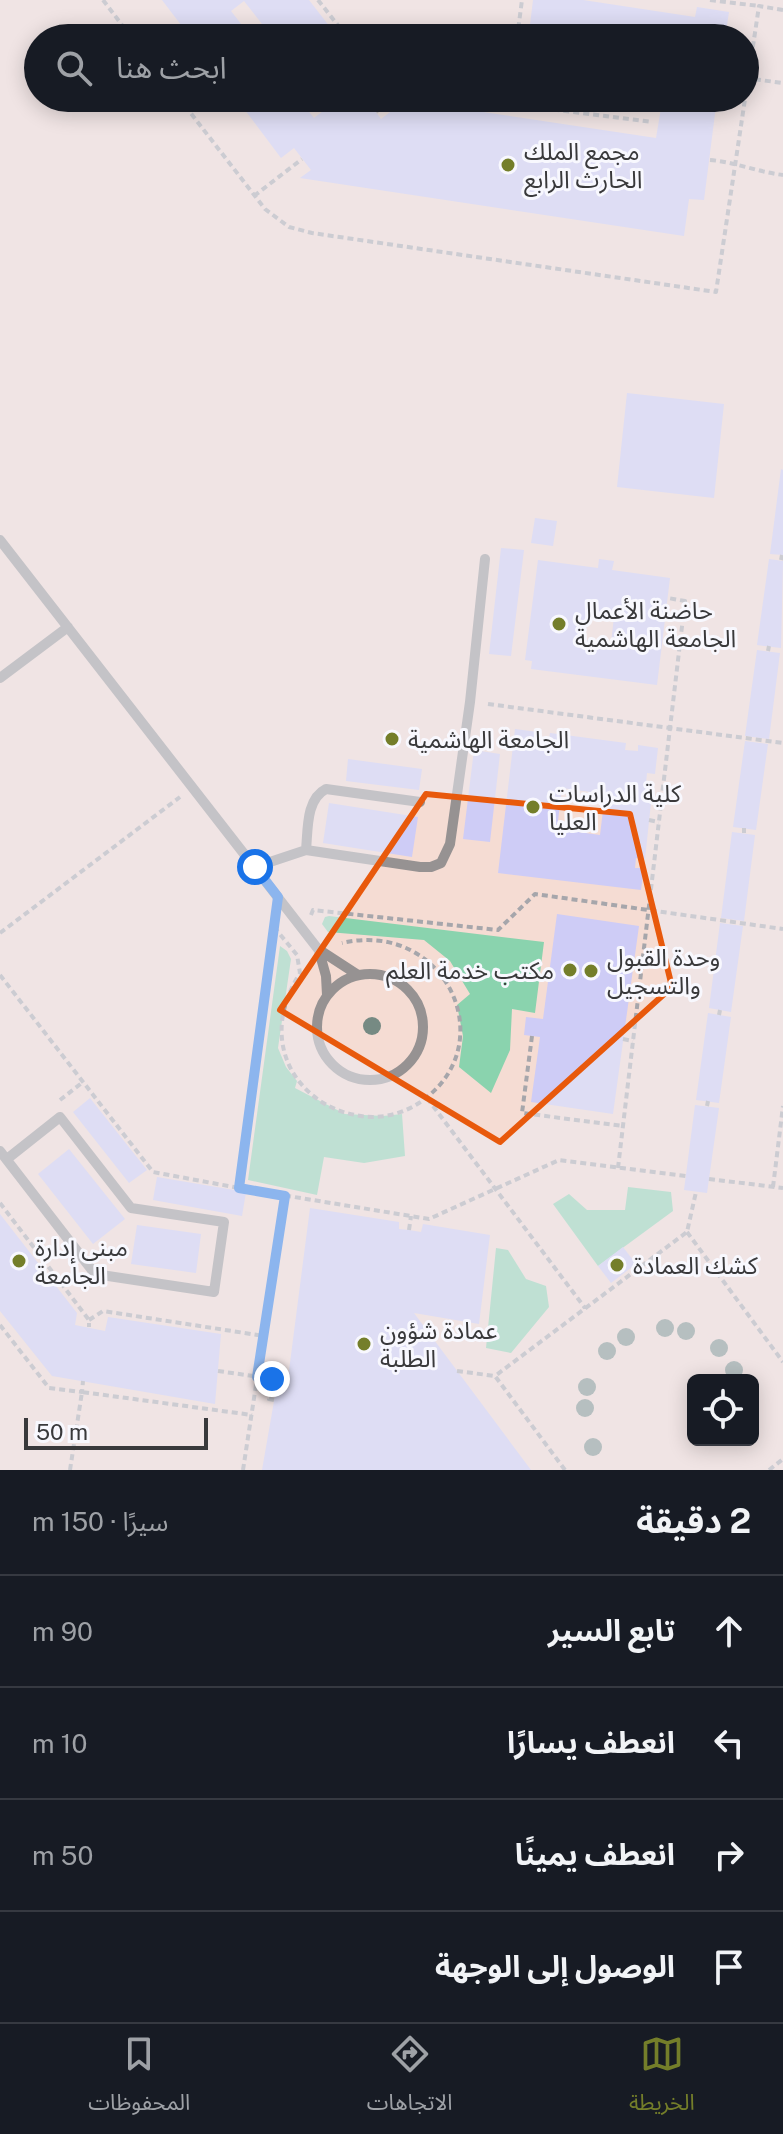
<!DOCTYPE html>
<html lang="ar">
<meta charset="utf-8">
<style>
body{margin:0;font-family:"Public Sans","Noto Sans Arabic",sans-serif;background:#20242c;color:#f1f3f6;direction:rtl}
.controls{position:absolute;right:24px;bottom:24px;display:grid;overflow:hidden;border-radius:12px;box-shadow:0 4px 20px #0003}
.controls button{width:72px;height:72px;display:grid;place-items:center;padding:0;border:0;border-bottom:2px solid #363941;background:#171b24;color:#f1f3f6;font:40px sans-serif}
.scale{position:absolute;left:24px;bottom:20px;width:184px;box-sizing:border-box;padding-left:8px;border:4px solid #39393b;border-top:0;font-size:22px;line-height:28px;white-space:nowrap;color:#39393b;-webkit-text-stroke:6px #f8f8fe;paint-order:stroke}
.stop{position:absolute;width:24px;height:24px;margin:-18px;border:6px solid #1a73e8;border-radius:50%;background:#fff}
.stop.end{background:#1a73e8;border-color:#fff;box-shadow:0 2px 8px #0008}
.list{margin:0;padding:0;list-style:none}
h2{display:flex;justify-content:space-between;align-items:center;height:104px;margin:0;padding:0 32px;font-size:34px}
h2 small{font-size:26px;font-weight:400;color:#9ea1a6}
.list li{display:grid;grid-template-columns:52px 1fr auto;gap:24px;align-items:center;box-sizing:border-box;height:112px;padding:0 32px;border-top:2px solid #363941}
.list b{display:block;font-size:30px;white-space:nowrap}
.list em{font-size:26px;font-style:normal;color:#9ea1a6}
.icon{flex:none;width:44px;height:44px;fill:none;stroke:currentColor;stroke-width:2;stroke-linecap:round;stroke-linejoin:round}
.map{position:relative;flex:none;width:783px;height:1470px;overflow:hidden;direction:ltr}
.search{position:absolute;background:#171b24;box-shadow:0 4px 20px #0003;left:24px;right:24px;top:24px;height:88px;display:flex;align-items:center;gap:20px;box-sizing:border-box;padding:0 28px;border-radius:44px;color:#9ea1a6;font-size:30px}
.sheet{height:552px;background:#171b24}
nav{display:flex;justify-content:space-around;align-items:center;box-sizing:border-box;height:112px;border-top:2px solid #363941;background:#171b24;font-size:22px;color:#9ea1a6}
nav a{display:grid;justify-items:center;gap:4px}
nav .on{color:#747e2a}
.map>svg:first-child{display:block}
.education{fill:#f5dcd3;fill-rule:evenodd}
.green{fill:#8ad3ae}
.building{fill:#ceccf6;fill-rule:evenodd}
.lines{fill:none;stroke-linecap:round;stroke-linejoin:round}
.path{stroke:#a6a6ab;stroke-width:4;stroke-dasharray:6 4;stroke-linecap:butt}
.lane{stroke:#969292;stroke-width:10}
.tree{fill:#768a83}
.route{stroke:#1a73e8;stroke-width:10}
.marked{fill:none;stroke:#e8590c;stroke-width:6;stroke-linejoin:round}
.poi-dot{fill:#747e2a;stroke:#f8f8fe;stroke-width:3}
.labels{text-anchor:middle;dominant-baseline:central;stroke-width:6;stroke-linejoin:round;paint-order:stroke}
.poi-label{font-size:24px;fill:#39393b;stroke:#f8f8fe;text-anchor:start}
</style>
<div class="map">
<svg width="783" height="1470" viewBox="0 0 783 1470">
<rect width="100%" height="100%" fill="#ebebf2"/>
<path class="education" d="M0,0h783v1470h-783zM38,38h707v60h-707zM693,1380h60v60h-60z"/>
<path class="green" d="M329,916l215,26 -9,71 -23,-4 -2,41 -19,43 -32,-26 4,-31 -6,-31 13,-11 -20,-33 -26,-21 -96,-8 -6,-8 3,-7z
M280,946l7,5 4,8 -13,89 8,19 11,14 -2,7 50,26 38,2 19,-2 3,42 -41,7 -40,-6 -7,38 -69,-15z
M628,1187l43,5 2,19 -75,55 -45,-62 16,-10 18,16h38z
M496,1248l12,2 18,29 20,7 3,21 -38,46 -25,-5z"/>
<path class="building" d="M162,0h147l28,36 -64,2 -29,-37 -13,10 21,27h-61z
M533,0h50l112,17 2,-10 32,5 -4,26h-194l1,-4 -3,-1z
M236,98h62l16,20 13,-10 -8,-10h59l-8,6 11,15 17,-13 18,-4 240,36 5,-30 -59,-10h115l-13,102 -15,-1 -5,37 -384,-58 11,-8 -17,-22 -13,10z
M627,393l97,11 -10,94 -97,-11z
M781,469l2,1v85l-13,-1z
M535,518l22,3 -4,25 -22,-3z
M501,548l23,2 -13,106 -22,-2z
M599,559l15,2 -2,9 58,8 -13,107 -126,-16 1,-8 -7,-1 13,-100 60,8zM588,614l26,3 -3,26 -26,-3z
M769,559l14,2 -2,87 -24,-3z
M757,650l23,3 -11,86 -24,-3z
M515,729l23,3v5l11,2 1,-6 76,10 -1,7 13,1v-6l20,3 -3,26 -8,-1 -1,10 7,1 -8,75 -9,-1 -1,10h9l-3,22 -143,-17zM562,788l43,6 -5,41 -43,-6z
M745,741l23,3 -12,86 -23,-3z
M474,750l26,4 -10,88 -27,-3z
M348,759l74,10 -3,21 -73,-9z
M329,803l89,14 -6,40 -89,-14z
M732,832l23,3 -11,86 -23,-3z
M557,914l82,12 -26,188 -82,-12 9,-65 -16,-2 2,-18 17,2z
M720,923l23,3 -12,86 -22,-4z
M708,1013l23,4 -12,86 -23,-3z
M90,1098l57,72 -18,13 -56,-71z
M695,1105l24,3 -12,85 -23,-3z
M69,1149l56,70 -32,25 -55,-70z
M157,1177l89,15 -4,24 -89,-16z
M310,1208l89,14v7l10,1 12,2 2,-8 67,11 -11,89 -65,-11 117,157h-269l15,-86 10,2z
M0,1214l77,99 -2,12 30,6 3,-14 113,17 -6,70 -163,-28 -52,-65z
M137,1225l64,9 -5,39 -65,-9z
M623,1247l13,17 -25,19 -13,-17z"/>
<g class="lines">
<path class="path" d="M103,0l29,38
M318,0l30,38
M710,0l49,6
M517,38l5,-38
M745,78l38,5
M179,98l86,111 24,18 23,6 404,59 43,-286 24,4
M424,98l85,6 143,18
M376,112l15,-14
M710,160c25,2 48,12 73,15
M254,196l48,-37
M781,560l1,-5
M768,651l1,-5
M488,704l295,39
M649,820l10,2
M744,833v-5
M311,915l2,-5 185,20 37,-36 248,35
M274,927l23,28 3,18c-19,30 -26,65 -8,98 14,24 37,39 63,44 22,5 46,0 64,-12 86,-57 27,-184 -77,-160
M274,927l-35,261 190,31 130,-59 127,16
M0,933l180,-136
M0,975l153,197 86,16
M719,1015l1,-5
M532,1036l-10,77 101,13
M623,1039l10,2
M427,1098l158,210
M60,1100l23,-18
M707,1106l1,-5
M618,1168l67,-567 -17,-3
M709,1179l74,9
M773,1187l10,-81
M0,1203l89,117v7
M409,1230l2,-14
M687,1232l96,130
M89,1320l14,-9 161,25
M0,1325l49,63 33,4 1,-11
M218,1371l70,10
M457,1371l38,5
M272,1379l-3,20 5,1
M70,1470l12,-78 170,23
M243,1470l42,-274
M565,1470l-70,-94 192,-144 9,-40
M769,1470l14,-11"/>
<path class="lane" d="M0,540l318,409 40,26
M0,678l68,-51
M306,850c2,-21 0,-51 20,-61l94,13
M255,867l51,-17 114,17h11l10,-4 9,-19 20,-142 15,-143
M319,951l7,25 1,19
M317 1027a53 53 0 1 1 106 0a53 53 0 1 1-106 0Z
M0,1151l95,123 119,18 10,-70 -93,-14 -71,-91 -53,42"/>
</g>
<g class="tree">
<circle cx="372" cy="1026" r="9"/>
<circle cx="665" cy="1328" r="9"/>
<circle cx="686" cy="1331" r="9"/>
<circle cx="626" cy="1337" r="9"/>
<circle cx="719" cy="1348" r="9"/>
<circle cx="607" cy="1351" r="9"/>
<circle cx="734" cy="1370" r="9"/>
<circle cx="587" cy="1387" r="9"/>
<circle cx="585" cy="1408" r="9"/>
<circle cx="593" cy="1447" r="9"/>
</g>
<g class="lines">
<path class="route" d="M255,867l23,30 -39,291 46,8 -28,181 15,2"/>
</g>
<path d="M0 0H783V1470H0ZM426,794l204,20 42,173 -172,155 -220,-132z" fill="#ebebf2" fill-opacity=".55" fill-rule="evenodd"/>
<path class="marked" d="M426,794l204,20 42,173 -172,155 -220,-132z"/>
<g class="poi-dot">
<circle cx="508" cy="165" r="8"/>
<circle cx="559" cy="624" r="8"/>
<circle cx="392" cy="739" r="8"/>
<circle cx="533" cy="807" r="8"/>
<circle cx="570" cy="970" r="8"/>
<circle cx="591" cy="971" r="8"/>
<circle cx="19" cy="1261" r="8"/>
<circle cx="617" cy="1265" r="8"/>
<circle cx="364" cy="1344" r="8"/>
</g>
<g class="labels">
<g class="poi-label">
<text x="524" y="151">مجمع الملك<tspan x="524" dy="28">الحارث الرابع</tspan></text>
<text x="575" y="610">حاضنة الأعمال<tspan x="575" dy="28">الجامعة الهاشمية</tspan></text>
<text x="408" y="739">الجامعة الهاشمية</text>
<text x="549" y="793">كلية الدراسات<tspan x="549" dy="28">العليا</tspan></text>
<text x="607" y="957">وحدة القبول<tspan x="607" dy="28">والتسجيل</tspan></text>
<text x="554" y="970" text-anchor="end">مكتب خدمة العلم</text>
<text x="35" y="1247">مبنى إدارة<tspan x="35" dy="28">الجامعة</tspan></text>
<text x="633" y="1265">كشك العمادة</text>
<text x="380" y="1330">عمادة شؤون<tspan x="380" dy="28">الطلبة</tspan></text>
</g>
</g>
</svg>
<div class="controls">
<button><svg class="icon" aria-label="locate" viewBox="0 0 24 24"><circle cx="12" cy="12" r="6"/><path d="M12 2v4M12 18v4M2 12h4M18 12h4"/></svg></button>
</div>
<div class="scale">50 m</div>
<div class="stop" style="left:255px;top:867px"></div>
<div class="stop end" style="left:272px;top:1379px"></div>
<div class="search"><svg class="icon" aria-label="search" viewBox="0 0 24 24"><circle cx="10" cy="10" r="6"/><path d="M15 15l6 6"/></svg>ابحث هنا</div>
</div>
<section class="sheet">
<h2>2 دقيقة<small>سيرًا · 150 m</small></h2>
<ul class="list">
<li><svg class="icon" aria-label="ahead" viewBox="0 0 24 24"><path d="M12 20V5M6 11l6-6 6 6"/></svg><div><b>تابع السير</b></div><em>90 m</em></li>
<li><svg class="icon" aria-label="left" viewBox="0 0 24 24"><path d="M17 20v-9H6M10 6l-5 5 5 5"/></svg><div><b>انعطف يسارًا</b></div><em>10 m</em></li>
<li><svg class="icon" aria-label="right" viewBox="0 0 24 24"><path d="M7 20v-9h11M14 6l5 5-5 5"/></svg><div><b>انعطف يمينًا</b></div><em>50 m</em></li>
<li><svg class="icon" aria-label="arrive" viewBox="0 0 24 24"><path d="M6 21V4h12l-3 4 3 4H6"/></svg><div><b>الوصول إلى الوجهة</b></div></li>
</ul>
</section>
<nav>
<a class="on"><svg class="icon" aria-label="map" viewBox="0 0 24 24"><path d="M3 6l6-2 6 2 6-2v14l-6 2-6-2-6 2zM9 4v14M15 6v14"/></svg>الخريطة</a>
<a><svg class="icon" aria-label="directions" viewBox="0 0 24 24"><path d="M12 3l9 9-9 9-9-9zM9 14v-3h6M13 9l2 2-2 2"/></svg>الاتجاهات</a>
<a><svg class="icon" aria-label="saved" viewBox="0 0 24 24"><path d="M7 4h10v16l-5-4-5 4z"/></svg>المحفوظات</a>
</nav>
